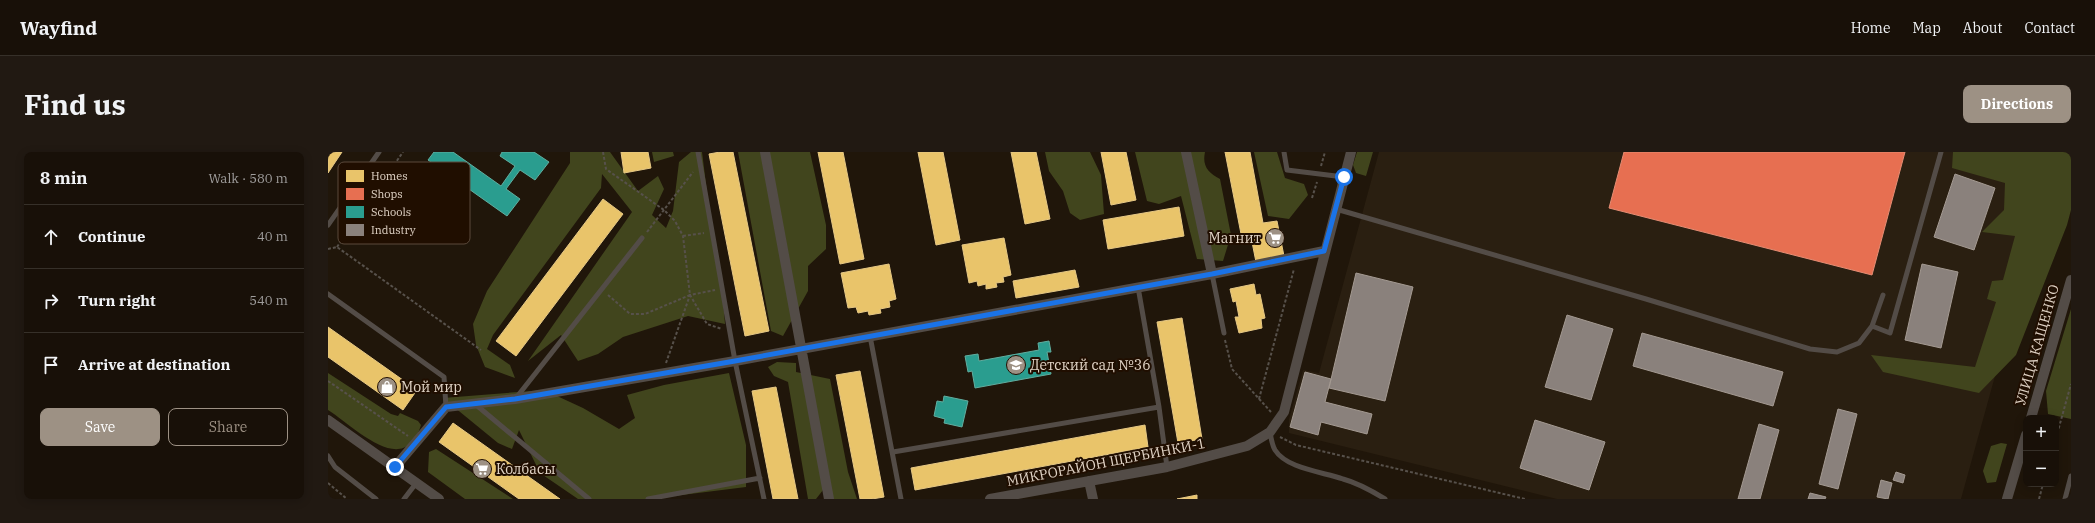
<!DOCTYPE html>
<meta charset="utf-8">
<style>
body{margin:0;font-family:"IBM Plex Serif",serif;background:#211912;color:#f1f3f6}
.controls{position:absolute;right:12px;bottom:12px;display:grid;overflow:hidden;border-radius:8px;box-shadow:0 2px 10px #0003}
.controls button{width:36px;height:36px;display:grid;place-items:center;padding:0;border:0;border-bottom:1px solid #363029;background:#181008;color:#f1f3f6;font:20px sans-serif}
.stop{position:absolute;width:12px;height:12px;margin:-9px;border:3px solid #1a73e8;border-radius:50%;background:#fff}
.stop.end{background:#1a73e8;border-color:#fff;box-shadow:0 1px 4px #0008}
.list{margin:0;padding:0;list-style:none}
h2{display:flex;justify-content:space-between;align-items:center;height:52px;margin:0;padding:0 16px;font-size:17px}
h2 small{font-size:13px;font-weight:400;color:#9f9d9c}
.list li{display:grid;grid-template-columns:26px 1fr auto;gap:12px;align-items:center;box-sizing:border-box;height:64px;padding:0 16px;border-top:1px solid #363029}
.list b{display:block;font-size:15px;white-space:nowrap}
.list em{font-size:13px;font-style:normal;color:#9f9d9c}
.actions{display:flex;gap:8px;padding:12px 16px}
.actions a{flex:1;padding:9px 0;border:1px solid #9d9184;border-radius:8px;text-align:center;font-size:14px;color:#9d9184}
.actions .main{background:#9d9184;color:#fff}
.icon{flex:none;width:22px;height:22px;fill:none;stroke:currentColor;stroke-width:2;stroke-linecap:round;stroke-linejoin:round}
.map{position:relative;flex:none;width:1743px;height:347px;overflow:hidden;border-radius:8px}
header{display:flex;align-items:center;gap:24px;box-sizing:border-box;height:56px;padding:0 20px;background:#181008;border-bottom:1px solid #363029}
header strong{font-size:19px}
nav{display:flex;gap:22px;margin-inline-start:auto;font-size:14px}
.intro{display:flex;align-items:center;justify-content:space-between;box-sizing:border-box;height:96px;padding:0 24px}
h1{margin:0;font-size:28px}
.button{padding:10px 18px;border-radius:8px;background:#9d9184;color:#fff;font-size:14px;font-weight:700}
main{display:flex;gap:24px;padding:0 24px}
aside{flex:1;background:#181008;border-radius:8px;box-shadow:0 2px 10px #0003}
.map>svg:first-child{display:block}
.industrial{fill:#2a1f11}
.forest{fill:#41451d}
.homes{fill:#e9c46a;stroke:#e6c885}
.shops{fill:#e76f51;stroke:#e58d74}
.schools{fill:#2a9d8f;stroke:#61ad9f}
.industry{fill:#8a817c;stroke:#a49a92}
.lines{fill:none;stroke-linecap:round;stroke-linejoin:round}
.path{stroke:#57514b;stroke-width:2;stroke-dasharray:3 2;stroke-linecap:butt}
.service{stroke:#534c47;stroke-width:5}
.minor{stroke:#534c47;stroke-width:10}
.route{stroke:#1a73e8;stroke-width:5}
.labels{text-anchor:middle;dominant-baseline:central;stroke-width:4;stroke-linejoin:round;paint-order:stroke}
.poi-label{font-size:14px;fill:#e0d3c5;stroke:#200e00;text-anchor:start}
.street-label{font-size:14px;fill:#e0d3c5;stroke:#200e00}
.key{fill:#200e00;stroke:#5a493b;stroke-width:1}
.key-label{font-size:11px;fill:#e0d3c5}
</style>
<header>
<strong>Wayfind</strong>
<nav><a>Home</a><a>Map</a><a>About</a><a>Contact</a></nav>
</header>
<div class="intro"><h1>Find us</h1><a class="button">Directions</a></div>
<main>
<aside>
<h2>8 min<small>Walk · 580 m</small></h2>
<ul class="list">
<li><svg class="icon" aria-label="ahead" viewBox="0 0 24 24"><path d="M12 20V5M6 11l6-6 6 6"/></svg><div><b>Continue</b></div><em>40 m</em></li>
<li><svg class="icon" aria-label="right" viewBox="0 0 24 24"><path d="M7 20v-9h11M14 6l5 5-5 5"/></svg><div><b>Turn right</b></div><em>540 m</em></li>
<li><svg class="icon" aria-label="arrive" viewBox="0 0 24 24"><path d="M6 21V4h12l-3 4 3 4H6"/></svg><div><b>Arrive at destination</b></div></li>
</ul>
<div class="actions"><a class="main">Save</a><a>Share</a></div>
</aside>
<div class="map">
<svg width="1743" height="347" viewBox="0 0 1743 347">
<rect width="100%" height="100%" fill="#20160a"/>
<path class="industrial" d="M1051,0h678l-96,347h-404l-268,-66v-14l14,-49 16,3z"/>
<path class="forest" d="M242,0h40l28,39 20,-15 6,13 -12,26 14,13 7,-17 6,-49 12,-10h11l10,80 10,57 3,35 -37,-8 -65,21 -25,17 -20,7 -17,-26 -33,26 104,-149 -30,-38 -1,14 -108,147 -6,14 23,16 5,13 -30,-11 -9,-22 -3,-21 14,-33 83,-128z
M324,0h21l1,4 -20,6z
M410,0h72l16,73v24l-18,17v25l-25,45 -12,-5z
M717,0h45l11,23 3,39 -24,6 -10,-7 -7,-22 -14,-20z
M807,0h70c-3,14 3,21 15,27l11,56 -8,26 -26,-2 -16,-63 -22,8 -12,-3z
M926,0h23l8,26 19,6 4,11 -19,24 -21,-3z
M1029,0h16l-7,24 -10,-3 -3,-8z
M1625,0h118v58l-4,15 -51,130 -37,38 -96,-21 -12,-17 104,12 21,-65 -9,-3 5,-18 11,-1 12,-44 -33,-4 22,-22 1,-27 -53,-15z
M1743,157v110l-23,-5 -2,-23z
M449,210l19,1v9l34,7 18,93 9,27h-24l-10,-9 -7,9h-8l-20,-117 -14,-6 -6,-9z
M0,221l63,41 7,2 2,-3 18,8 3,4c-17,55 -67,1 -93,-15z
M401,221l17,72v42l-96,12h-72l-38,-26 -21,-43 -7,19 -14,-6 -55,-45 101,-8 39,18 36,21 16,-11 -8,-23 37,-10z
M1673,291l6,1 -11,38 -9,1 -4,-12 8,-25z
M108,297l77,50h-48l-37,-27 1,-20z"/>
<path class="homes" d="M0,0h14l-14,21z
M293,0h27l3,16 -27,5z
M392,0h13l36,179 -24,5 -36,-182z
M490,0h25l21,107 -24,5z
M590,0h25l17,88 -24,5z
M683,0h25l14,67 -25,5z
M773,0h25l10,48 -25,5z
M897,0h25l13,71 14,-2 7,35 -28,6 -5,-25 -9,2z
M275,47l20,15 -107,142 -20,-15z
M851,55l5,29 -76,13 -5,-29z
M676,86l7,37 -8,2 1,5 -8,1 1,4 -11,2v-5l-8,2 -1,-5 -8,2 -7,-38z
M561,112l7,35 -7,2 1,6 -10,2 1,4 -12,2 -1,-4 -10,2 -2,-6 -8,1 -7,-35z
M747,118l4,17 -63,11 -3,-17z
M926,132l2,11 4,-1 5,24 -4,1 1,9 -23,5 -4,-16h4l-3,-16 -3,1 -3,-13z
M854,166l20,121 -24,4 -21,-121z
M0,175l89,63 -14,20 -75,-53z
M532,219l24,126 -12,2h-12l-24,-124z
M448,235l22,112h-25l-21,-108z
M125,271l107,76h-41l-80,-57z
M817,273l3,22 -233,43 -4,-22z
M869,343v4h-20z"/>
<path class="shops" d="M1296,0h281l-33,123 -263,-67z"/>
<path class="schools" d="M106,0h19l48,34 14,-20 -15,-10 2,-4h32l15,10 -14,18 -15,-10 -14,19 14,10 -13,17 -79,-56z
M721,189l2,11h-4l4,22 -76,14 -3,-17 -4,1 -3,-16 13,-2 1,7 60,-11 -1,-7z
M616,244l24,5 -6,26 -18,-4 1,-4 -11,-3 3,-15 6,1z"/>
<path class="industry" d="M1627,22l40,14 -21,62 -40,-13z
M1594,112l36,8 -17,76 -36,-8z
M1028,121l57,14 -28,114 -56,-13z
M1239,163l46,14 -22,71 -46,-13z
M1314,181l141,39 -10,34 -140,-40z
M977,220l26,7 -6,23 47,12 -5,20 -46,-12 -3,13 -28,-8z
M1510,257l19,5 -19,75 -19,-5z
M1207,268l70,22 -16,48 -69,-22z
M1431,272l20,6 -19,69h-22z
M1568,320l9,3 -2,8 -10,-3z
M1553,328l11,3 -4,16 -11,-2z
M1482,341l16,4 -1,2h-17z"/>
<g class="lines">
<path class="path" d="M275,0l3,17 58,41 11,11 8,15 7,59 17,29 15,5
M993,14l4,-14
M984,46l5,-16
M17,65h12
M319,80l46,-60
M355,84l21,-3
M9,95l66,-95
M0,97l9,-2 144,103
M280,143l22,19h15l45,-19
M897,188l7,29 39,43
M338,211l24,-68 25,-5
M0,229l80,55
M931,247l35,-130
M952,285l16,8 229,54
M1728,286l15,-54
M0,331l19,16
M1711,347l4,-15"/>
<path class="service" d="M370,0l37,209 29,138
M956,0l3,18 57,7
M1008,57l310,90 164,50 27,3 22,-9 13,-17 11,-31
M0,73l51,-73
M884,122l12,59
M810,135l21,120 8,60
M0,142l116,83 2,30
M1544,174l18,7 51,-181
M542,184l31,163
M188,246l126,-160
M147,252l114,95
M942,280c1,6 2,13 5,18 12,19 49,22 68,29 15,4 29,12 42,20
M565,300l266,-45
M0,304l7,11 41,32
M76,347l13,-17
M320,347l112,-21
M1737,347l6,-23"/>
<path class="minor" d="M437,0l64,347
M858,0l26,122
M1703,266l40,-138
M0,268l111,79
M67,315l51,-60 69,-8 220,-38 477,-87 112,-23
M761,329l4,18
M662,347l177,-32 80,-21 23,-14 14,-20 67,-260
M1679,347l19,-64"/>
</g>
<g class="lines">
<path class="route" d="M67,315l51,-60 69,-8 220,-38 477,-87 112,-23 20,-74"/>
</g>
<defs>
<symbol id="supermarket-disc" viewBox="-11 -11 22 22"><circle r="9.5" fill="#9d9184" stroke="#200e00"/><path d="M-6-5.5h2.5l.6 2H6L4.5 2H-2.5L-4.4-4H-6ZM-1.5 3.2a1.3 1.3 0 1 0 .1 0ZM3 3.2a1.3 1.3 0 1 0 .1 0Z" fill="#fff"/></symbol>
<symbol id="school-disc" viewBox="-11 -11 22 22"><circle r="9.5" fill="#9d9184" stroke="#200e00"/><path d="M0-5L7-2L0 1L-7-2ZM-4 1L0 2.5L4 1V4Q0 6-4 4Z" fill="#fff"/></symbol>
<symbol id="shop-disc" viewBox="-11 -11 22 22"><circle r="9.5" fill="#9d9184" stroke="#200e00"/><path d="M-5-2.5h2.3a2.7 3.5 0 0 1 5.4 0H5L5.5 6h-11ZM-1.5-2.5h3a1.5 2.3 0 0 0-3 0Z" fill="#fff"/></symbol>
</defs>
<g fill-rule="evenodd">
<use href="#supermarket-disc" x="936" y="75" width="22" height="22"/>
<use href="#school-disc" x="677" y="202" width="22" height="22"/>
<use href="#shop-disc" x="48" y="224" width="22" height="22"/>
<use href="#supermarket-disc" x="143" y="306" width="22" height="22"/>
</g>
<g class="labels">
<g class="poi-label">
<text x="933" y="86" text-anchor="end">Магнит</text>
<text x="702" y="213">Детский сад №36</text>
<text x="73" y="235">Мой мир</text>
<text x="168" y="317">Колбасы</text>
</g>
<g class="street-label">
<text transform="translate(1709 193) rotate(-74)">УЛИЦА КАЩЕНКО</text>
<text transform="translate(778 310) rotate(-11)">МИКРОРАЙОН ЩЕРБИНКИ-1</text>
</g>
</g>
<rect x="10" y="10" width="132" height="82" rx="6" class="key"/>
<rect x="18" y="18" width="18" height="12" fill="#e9c46a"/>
<rect x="18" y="36" width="18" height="12" fill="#e76f51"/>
<rect x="18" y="54" width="18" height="12" fill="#2a9d8f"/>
<rect x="18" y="72" width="18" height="12" fill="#8a817c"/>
<g class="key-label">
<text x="43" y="28">Homes</text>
<text x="43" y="46">Shops</text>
<text x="43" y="64">Schools</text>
<text x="43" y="82">Industry</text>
</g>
</svg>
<div class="controls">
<button>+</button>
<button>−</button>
</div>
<div class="stop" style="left:1016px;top:25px"></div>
<div class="stop end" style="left:67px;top:315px"></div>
</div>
</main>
